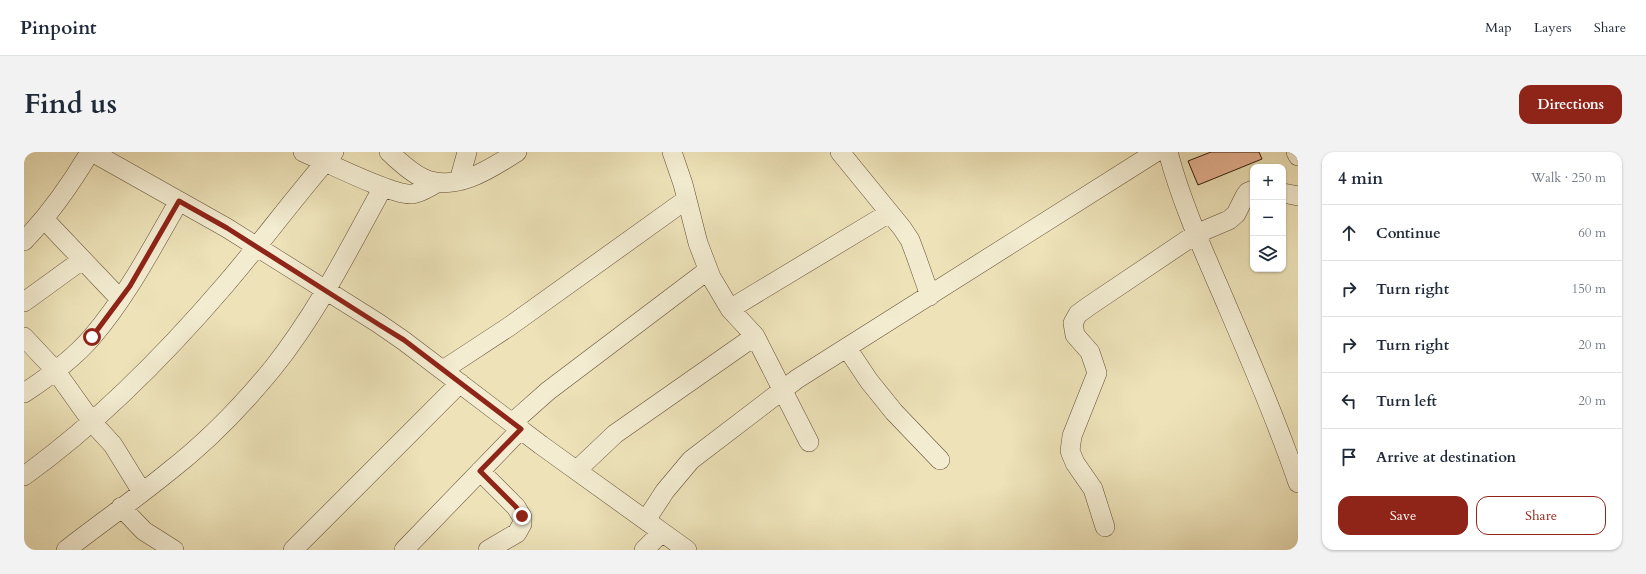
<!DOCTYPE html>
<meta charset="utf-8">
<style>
body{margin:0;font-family:Cardo,serif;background:#f2f2f3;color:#1f2937}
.controls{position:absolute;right:12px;top:12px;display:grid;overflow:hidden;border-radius:8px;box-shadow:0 1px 3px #0004}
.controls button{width:36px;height:36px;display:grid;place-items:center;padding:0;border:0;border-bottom:1px solid #e0e1e3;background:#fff;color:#1f2937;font:20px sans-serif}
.stop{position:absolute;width:12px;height:12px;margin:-9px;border:3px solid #8f2418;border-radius:50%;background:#fff}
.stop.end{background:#8f2418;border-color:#fff;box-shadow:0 1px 4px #0008}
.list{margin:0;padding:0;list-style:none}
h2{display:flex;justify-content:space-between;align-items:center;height:52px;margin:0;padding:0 16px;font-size:17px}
h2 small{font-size:13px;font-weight:400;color:#747a83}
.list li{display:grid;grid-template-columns:26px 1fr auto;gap:12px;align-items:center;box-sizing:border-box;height:56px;padding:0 16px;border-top:1px solid #e0e1e3}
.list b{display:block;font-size:15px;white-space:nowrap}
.list em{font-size:13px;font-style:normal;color:#747a83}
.actions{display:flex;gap:8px;padding:12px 16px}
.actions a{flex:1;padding:9px 0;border:1px solid #8f2418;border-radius:12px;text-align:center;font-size:14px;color:#8f2418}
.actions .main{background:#8f2418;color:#fff}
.icon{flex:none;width:22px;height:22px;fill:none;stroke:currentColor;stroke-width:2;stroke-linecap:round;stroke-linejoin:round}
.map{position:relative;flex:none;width:1274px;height:398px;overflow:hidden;border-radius:12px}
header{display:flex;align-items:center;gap:24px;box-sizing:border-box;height:56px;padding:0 20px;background:#fff;border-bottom:1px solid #e0e1e3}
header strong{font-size:19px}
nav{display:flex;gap:22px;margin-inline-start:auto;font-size:14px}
.intro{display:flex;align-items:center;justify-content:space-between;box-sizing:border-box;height:96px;padding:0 24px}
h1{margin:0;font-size:28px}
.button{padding:10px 18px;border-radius:12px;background:#8f2418;color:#fff;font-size:14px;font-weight:700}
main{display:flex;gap:24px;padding:0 24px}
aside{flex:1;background:#fff;border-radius:12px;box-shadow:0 1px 3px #0004}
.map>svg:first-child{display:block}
.building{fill:#e6b293;stroke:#321b07}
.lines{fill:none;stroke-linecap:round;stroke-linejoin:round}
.minor-casing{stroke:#614d33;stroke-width:20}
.minor{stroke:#f3ecd1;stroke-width:19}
.route{stroke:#8f2418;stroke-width:5}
</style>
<header>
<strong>Pinpoint</strong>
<nav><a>Map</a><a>Layers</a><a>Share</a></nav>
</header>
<div class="intro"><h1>Find us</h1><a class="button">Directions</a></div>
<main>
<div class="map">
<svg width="1274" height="398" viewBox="0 0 1274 398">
<rect width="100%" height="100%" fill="#ede2b8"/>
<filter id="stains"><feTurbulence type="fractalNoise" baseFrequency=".005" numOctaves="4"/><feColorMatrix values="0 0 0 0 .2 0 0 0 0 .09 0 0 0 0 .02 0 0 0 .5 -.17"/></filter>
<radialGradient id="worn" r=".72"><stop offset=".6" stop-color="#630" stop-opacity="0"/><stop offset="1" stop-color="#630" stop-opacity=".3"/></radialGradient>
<path class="building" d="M1187,0h48l3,7 -64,26 -10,-24z"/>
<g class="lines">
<defs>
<path id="minor" d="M68,0l135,76 151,95 26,18 137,104 146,105
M279,0c21,9 90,44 109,42 9,-1 17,-7 25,-11
M365,0c10,9 22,21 34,26 32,15 67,-9 94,-26
M648,0l11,32 15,59 13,34 19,32 25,27 54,106
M816,0l62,76 8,12 6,16 14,40
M1144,0c13,49 34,96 54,142 27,63 54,125 76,189
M1272,0l2,4
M435,29l8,-29
M1259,41l15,3
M20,67l76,80
M0,89c26,-27 47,-57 66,-89
M0,150l58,-42
M706,157l159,-96
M0,185l31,33 37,52 21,23 29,47
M823,196l22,33 25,31 46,48
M419,218l67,-44 177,-127
M0,241c23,-15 50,-35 68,-56 35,-41 60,-89 87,-136
M488,271l36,-32 160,-121
M553,318l38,-36 140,-98
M456,319l36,36 6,10v7l-5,9 -29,17
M0,324c75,-54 141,-121 201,-191 37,-43 71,-90 109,-133
M97,355l23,24 30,19
M622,368l19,-29 26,-31 106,-81 359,-227
M1081,375l-12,-38 -18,-26 -5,-12 2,-15 25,-63 -7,-21 -15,-17 -2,-12 5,-9 11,-8 107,-72 33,-14 7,-6 9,-18 3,-4 5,-2
M42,398c33,-26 68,-50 101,-77 39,-30 75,-67 106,-105 44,-55 76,-119 110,-181
M269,398l167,-167
M380,398l117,-121
M620,398l18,-18"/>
</defs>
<use href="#minor" class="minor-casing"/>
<use href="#minor" class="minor"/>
</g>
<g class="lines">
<path class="route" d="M68,185l38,-51 49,-85 48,27 151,96 26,16 117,89 -41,42 36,36 6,9"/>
</g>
<rect width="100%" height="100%" filter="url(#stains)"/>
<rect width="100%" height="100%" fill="url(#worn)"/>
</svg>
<div class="controls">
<button>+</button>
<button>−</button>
<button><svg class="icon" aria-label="layers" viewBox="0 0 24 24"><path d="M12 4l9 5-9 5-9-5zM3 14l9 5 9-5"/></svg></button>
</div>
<div class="stop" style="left:68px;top:185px"></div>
<div class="stop end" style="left:498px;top:364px"></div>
</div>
<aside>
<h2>4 min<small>Walk · 250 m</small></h2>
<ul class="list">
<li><svg class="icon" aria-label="ahead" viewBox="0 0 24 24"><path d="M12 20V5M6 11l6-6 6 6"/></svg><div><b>Continue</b></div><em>60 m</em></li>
<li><svg class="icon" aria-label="right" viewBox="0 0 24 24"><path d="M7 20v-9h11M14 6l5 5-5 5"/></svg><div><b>Turn right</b></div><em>150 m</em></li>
<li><svg class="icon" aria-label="right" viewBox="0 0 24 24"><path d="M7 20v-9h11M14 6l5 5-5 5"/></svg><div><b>Turn right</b></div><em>20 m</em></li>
<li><svg class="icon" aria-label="left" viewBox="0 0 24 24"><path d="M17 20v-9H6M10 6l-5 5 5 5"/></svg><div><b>Turn left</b></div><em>20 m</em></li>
<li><svg class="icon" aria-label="arrive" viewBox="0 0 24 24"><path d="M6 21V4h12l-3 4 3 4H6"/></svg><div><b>Arrive at destination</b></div></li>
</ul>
<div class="actions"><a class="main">Save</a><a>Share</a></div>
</aside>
</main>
